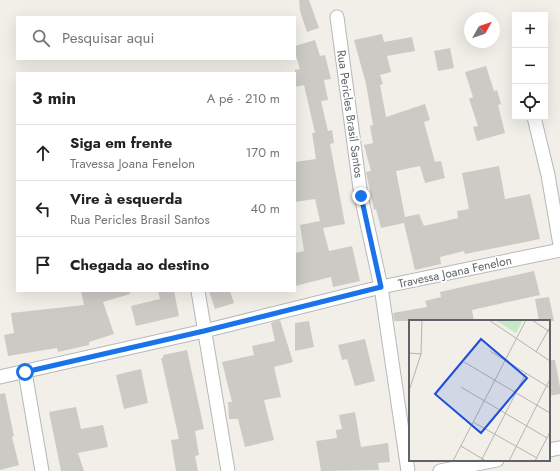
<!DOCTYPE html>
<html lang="pt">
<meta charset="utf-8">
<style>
body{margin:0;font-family:Jost,sans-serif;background:#f6f6f6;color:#222}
.controls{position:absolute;right:12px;top:12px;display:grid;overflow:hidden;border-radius:0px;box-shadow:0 4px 16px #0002}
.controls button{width:36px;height:36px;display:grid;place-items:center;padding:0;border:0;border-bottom:1px solid #e0e0e0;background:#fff;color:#222;font:20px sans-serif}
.compass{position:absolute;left:464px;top:12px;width:36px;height:36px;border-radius:50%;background:#fff;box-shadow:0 4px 16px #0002;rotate:50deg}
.stop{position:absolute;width:12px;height:12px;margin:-9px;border:3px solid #1a73e8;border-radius:50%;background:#fff}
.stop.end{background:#1a73e8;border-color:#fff;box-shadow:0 1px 4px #0008}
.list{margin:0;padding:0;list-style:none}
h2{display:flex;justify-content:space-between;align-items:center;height:52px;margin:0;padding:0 16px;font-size:17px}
h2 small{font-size:13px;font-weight:400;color:#767676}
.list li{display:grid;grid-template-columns:26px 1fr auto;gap:12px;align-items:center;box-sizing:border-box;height:56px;padding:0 16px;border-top:1px solid #e0e0e0}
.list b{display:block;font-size:15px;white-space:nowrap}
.list p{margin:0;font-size:13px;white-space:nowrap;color:#767676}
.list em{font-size:13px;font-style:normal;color:#767676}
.icon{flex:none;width:22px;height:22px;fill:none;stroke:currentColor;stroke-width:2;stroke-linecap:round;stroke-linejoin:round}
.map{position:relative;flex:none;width:560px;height:471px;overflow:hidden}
.search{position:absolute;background:#fff;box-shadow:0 4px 16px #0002;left:16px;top:16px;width:280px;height:44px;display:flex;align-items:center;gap:10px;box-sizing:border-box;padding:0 14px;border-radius:0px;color:#767676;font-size:15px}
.panel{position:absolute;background:#fff;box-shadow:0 4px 16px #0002;left:16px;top:72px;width:280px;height:220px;border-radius:0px}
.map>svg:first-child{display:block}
.building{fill:#cccac5}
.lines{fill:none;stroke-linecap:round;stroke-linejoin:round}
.street-casing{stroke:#b5b8bc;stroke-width:15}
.street{stroke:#fff;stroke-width:13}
.route{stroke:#1a73e8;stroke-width:5}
.labels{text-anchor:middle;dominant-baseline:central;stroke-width:3.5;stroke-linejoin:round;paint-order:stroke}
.street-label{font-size:12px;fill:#5f6368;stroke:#fff}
.inset-road{fill:none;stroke:#b3b3b1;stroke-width:1}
.view{fill:#1d4ed8;fill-opacity:0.15;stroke:#1d4ed8;stroke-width:2}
.inset-edge{fill:none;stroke:#5f6368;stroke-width:2}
</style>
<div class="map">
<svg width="560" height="471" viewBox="0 0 560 471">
<rect width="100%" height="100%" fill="#f1efe8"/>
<path class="building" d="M299,0h10l10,28 -12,4 -7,-21z
M382,34l2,8 28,-5 3,14 -28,5 4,16 -11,3 3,9 -3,1 6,32 39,-13 5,16 -6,2 11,40 6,-1 4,17 -20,5 -5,-17 -24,5 9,46 14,-3 5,12 34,-8 -1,-7 12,-2 -7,-36 37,-7 6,33 25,-5 10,45 -75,15 -1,-3 -24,6 1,7 -26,6 -11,-47 -23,5 -5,-19 -2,1 -8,-38 5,-1 -7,-26 9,-2 -3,-17 3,-1 -7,-41 -12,-44z
M315,40l5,16 5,-1 6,24 -7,1 4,20 -7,1 7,30 4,-1 2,13 -4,1 15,80 -22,4 6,23 23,-5 8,35 -27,6 -2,-10 -36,9v-33l9,-2 -4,-26 20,-4 -5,-22 -20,3v-40l21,-3 -4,-26h3l-11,-48 -9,2v-17l5,-1 -5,-16v-7z
M450,48l4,20 -16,3 -4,-20z
M486,66l8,25 3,-1 4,14 -3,1 7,28 -28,8 -4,-14 5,-1 -9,-27 4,-2 -8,-25z
M534,271l6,24 -68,15 2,11h-80l-1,-8 34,-6 -2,-6 16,-4 -1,-5z
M81,291h48l1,3 -27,8 11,32 -25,8v3l-31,7 -1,-4 -49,8 -4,-21 10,-2 -3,-20 73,-8z
M158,291h16l5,25 -43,10 -5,-20 29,-7z
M209,291h21l4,12 -19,6z
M549,297l5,24h-15l-4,-22z
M280,320l13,42 -19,5 7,30 -17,3 10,40 -29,7 -7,-28h-9l-1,-17h4l-10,-40 32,-7 -2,-9 23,-5 -4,-18z
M309,321l5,26 -19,4v-28z
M365,339l10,42 -20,5 -8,-27 -5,1 -4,-15z
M187,350l17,79 -9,2 4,24 -4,1 3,15h-22l-5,-31 8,-1 -18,-81h2v-3z
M549,360h6l5,27v7l-11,2z
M141,369l7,34 -24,6 -8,-34z
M5,393l9,43 -2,1 7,28 -19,5v-76z
M76,407l5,22 22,-4 5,22 -30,6 6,18h-23l-12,-59z
M355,412l6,35 27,-4 2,19 -12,1 1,7 -58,1 -5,-30 21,-3 -1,-8 6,-1 -3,-14z"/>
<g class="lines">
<defs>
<path id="street" d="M337,17l24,179 20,91 27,184
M534,117l14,58 12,70
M198,291l30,180
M25,372l17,99
M0,377l204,-46 177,-44 179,-37
M549,450l11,-2
M440,471l57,-11"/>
</defs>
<use href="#street" class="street-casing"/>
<use href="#street" class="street"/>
</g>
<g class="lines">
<path class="route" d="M25,372l179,-41 177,-44 -20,-91"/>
</g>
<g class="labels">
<g class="street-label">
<text transform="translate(350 114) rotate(82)">Rua Pericles Brasil Santos</text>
<text transform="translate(455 272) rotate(-12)">Travessa Joana Fenelon</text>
</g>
</g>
<g transform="translate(409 320)">
<rect width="141" height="141" fill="#f1efe8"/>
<path d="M86,0h28l-7,13z" fill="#c5e8c5"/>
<path class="inset-road" d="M80,0l61,41M123,0l18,12M81,31l60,37M127,32l14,-25M0,33l12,1M55,42l86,51M52,67l86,51M0,71l12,-37 1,-34M64,102l64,36M52,126l25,15M44,141l73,-141M72,141l45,-88M100,141l41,-82M126,141l15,-29"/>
<path class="view" d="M72,19l46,39 -46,55 -46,-39z"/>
<rect width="141" height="141" class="inset-edge"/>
</g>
</svg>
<div class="controls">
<button>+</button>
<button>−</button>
<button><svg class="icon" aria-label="locate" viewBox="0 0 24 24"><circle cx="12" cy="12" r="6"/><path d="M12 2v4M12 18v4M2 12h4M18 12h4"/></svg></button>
</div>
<svg class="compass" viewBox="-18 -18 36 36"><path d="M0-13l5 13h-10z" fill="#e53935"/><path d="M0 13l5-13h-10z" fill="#767676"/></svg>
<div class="stop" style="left:25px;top:372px"></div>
<div class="stop end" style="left:361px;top:196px"></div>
<div class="search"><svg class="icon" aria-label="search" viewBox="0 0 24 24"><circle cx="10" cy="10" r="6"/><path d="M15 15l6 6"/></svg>Pesquisar aqui</div>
<section class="panel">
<h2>3 min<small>A pé · 210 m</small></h2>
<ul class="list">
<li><svg class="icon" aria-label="ahead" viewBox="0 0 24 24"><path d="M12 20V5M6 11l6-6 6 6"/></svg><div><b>Siga em frente</b><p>Travessa Joana Fenelon</p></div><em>170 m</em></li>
<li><svg class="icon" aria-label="left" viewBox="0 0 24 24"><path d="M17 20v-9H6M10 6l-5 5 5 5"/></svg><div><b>Vire à esquerda</b><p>Rua Pericles Brasil Santos</p></div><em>40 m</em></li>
<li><svg class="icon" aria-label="arrive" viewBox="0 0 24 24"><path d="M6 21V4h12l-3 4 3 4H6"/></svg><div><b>Chegada ao destino</b></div></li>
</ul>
</section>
</div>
